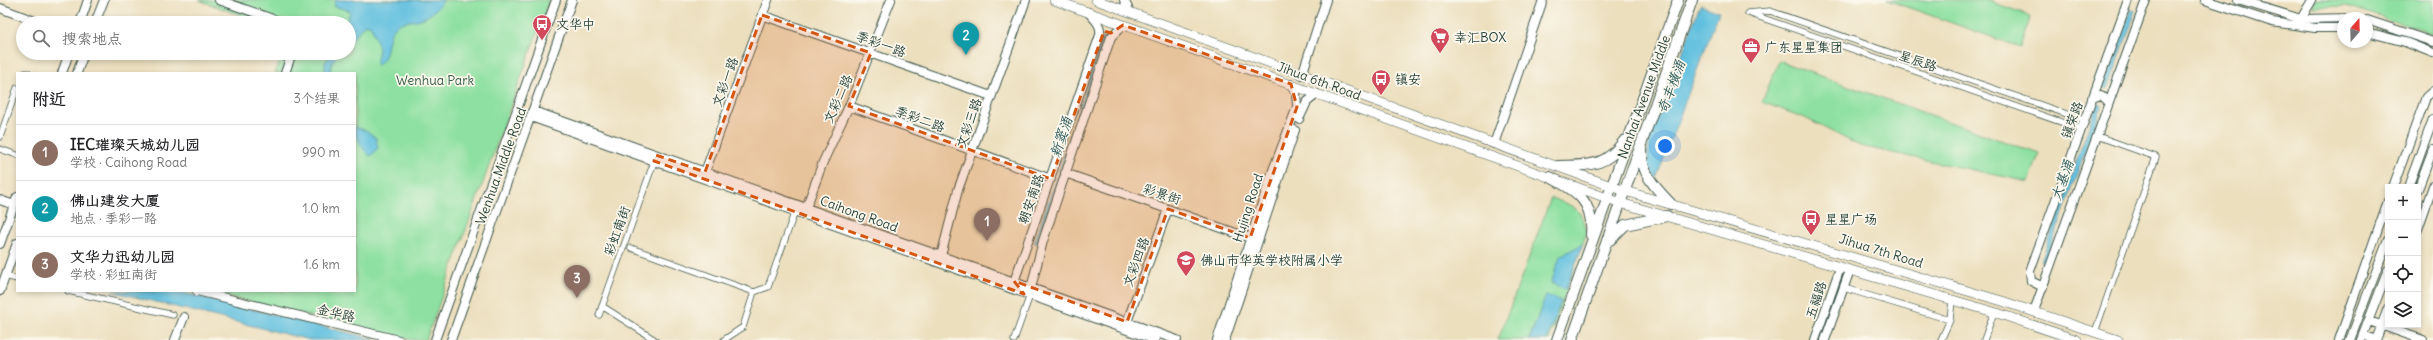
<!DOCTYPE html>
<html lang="zh">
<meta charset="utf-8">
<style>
body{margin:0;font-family:Delius,"LXGW WenKai TC",sans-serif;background:#f6f6f6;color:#202124}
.controls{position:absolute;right:12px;bottom:12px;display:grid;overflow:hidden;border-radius:0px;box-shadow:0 2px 6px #0003}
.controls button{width:36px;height:36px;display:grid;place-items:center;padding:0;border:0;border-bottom:1px solid #e0e0e0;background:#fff;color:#202124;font:20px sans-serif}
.compass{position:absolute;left:2337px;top:12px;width:36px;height:36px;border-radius:50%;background:#fff;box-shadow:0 2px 6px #0003;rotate:20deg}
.you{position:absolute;left:1665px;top:146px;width:14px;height:14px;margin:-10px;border:3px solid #fff;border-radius:50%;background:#1a73e8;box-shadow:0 0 0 6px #1a73e833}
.badge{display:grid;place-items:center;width:26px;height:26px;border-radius:50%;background:#d1495b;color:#fff;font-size:13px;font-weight:700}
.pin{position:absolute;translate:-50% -33px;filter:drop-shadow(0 1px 2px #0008)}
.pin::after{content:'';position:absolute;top:21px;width:14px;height:12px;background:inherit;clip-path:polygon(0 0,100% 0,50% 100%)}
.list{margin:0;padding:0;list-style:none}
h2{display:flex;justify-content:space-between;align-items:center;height:52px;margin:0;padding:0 16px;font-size:17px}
h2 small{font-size:13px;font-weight:400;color:#757577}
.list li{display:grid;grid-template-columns:26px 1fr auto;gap:12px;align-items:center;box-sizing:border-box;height:56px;padding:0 16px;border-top:1px solid #e0e0e0}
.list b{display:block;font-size:15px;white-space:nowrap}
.list p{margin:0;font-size:13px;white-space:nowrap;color:#757577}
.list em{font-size:13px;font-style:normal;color:#757577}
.icon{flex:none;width:22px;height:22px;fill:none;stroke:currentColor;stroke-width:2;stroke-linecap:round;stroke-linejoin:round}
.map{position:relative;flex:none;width:2433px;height:340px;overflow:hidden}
.search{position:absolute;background:#fff;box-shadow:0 2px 6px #0003;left:16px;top:16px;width:340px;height:44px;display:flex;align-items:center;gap:10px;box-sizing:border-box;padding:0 14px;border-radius:22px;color:#757577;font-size:15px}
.panel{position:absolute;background:#fff;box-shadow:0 2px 6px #0003;left:16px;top:72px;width:340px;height:220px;border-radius:0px}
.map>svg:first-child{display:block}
.green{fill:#8de0a1;stroke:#568e6a}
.water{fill:#61c0df;stroke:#407e8a}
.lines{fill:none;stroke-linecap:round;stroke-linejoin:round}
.street-casing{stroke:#3e5549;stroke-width:7}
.secondary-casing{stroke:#3e5549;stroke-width:10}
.primary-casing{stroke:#3e5549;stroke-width:10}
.highway-casing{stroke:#3e5549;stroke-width:12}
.street{stroke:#fff;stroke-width:5.5}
.secondary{stroke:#fff;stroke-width:8}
.primary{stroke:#fff;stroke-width:9}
.highway{stroke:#fff;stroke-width:10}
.marked{fill:#d45610;fill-opacity:0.2;stroke:#d45610;stroke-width:3;stroke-dasharray:8 5;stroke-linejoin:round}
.labels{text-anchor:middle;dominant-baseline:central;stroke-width:3.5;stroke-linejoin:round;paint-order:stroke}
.poi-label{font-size:13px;fill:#1f3d34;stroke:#fbf7ec;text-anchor:start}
.street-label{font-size:13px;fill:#1f3d34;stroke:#fbf7ec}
.park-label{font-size:13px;fill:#355e4a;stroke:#fbf7ec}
.water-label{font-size:14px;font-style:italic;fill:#305e5f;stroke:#fbf7ec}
</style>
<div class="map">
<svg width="2433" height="340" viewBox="0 0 2433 340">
<rect width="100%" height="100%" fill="#fbf7ec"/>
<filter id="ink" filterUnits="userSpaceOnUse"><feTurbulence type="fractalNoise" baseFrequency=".025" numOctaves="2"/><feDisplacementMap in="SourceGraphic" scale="8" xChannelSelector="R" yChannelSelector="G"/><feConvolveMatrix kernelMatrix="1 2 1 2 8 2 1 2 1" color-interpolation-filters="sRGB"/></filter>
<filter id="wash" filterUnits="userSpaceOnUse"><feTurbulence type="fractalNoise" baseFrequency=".012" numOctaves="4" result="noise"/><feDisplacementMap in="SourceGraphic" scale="16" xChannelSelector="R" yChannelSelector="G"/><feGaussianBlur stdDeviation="0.9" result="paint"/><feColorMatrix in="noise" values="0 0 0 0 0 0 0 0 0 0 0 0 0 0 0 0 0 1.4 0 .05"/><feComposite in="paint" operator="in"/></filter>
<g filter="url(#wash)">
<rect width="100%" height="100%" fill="#ecdfbe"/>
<path class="green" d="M199,0h350l-123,340h-13l-209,-49h151v-218h-80l8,-20h66v-30h-88z
M1887,0h99l45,16 -11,31z
M2315,0h118v34l-87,-28 -33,1z
M1779,61l260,93 -10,28 -169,-36 -53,-27 -45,-17z
M1551,198c25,9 31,9 35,37l-37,105h-51z"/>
<path class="water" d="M336,0h108c-7,8 -13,16 -24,19 -10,3 -17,1 -25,8 -10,10 -4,33 -19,38l3,-17 -8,-22 -6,-2 -16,19v-20h-3l4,-12 -16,-5z
M1700,5l19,7 -63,167 -9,-14 2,-23z
M2131,10l5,1 -28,78 -6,-2z
M1103,37h4l-69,207 -4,-1z
M330,53h8l-6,10 -2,10h-5v-10z
M2097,103l4,2v3l-56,155 -4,-1z
M355,127l12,4 9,7 2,10 -7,8c-7,-3 -16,-20 -16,-29z
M1583,244l-17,45 -15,-6 9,-27z
M111,291h65l202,49h-68z
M1546,295l15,6 -14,39h-18z"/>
</g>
<g filter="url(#ink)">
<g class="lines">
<defs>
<path id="street" d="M1748,13l22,-2 314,109
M1751,14l330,115
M25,73h3
M0,137l17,-49
M0,149l17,6
M631,248l123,44
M5,276l12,3
M1844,288l106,32
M68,291l105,24
M602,306l53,34
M599,315l56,-156
M2095,332l61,-175 -59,-21
M724,340l19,-13 11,-35 14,-5 27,-76
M1014,340l16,-45
M1941,340l9,-20 2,-20
M1984,340l10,-28"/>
<path id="secondary" d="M219,0l65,23
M1124,0l6,12
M2205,0l67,22 43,6h28
M2238,0l63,19 52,-1
M0,8l40,15
M762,15l229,81
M2301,19l11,-19
M2367,20l66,22
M80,23l8,-23
M95,23l9,-23
M2367,32l38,10 28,11
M62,73l7,-20
M77,73l7,-20
M285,73l7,-20
M1302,75l24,-75
M2092,98l9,-3 8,7
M849,106l202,73
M534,111l643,229
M531,117l624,223
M1299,119l8,-17 10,-8
M1494,144l49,-144
M705,172l63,-172
M1065,173l185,65
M2393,187l33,-90 7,-6
M2408,187l25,-68
M2418,189l15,-40
M0,200l14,5
M806,208l17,-46 26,-56 42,-106
M2418,229l15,-43
M0,244l17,-47
M941,256l17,-66 68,-190
M1018,286l-4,-4 86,-247c2,-10 -6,-16 -12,-23
M2043,287l-12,-6 -1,-10 98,-271
M0,291l17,-48
M197,291l202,49
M1030,292l13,-51 68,-204 12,-12
M2034,311l112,-311
M2369,321l54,19
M1127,322l41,-113
M2363,335l13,5 12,-32
M175,340l9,-23
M435,340l121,-340
M451,340l121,-340
M1217,340l56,-170 24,-63 -1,-14 -5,-9
M1225,340l70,-210
M1815,340l25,-72
M1825,340l25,-70
M2339,340l49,-139
M2350,340l38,-100
M2361,340l27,-70"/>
<path id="primary" d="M1054,0l567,203 376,110 80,27
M1096,0l529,191 377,110 116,39"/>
<path id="highway" d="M1642,150c-2,23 14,38 29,54
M1558,166c30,-1 47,2 66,-25
M1550,177c27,14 44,24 41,58
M1610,240l15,-15 42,-9
M1557,340l121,-340
M1572,340l120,-340"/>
</defs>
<use href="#street" class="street-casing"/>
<use href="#secondary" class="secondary-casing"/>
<use href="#primary" class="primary-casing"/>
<use href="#highway" class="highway-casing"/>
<use href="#street" class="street"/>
<use href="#secondary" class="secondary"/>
<use href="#primary" class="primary"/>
<use href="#highway" class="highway"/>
</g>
</g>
<path class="marked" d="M762,15l109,38 -22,53 202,73 53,-148 7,2 12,-8 168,59 6,23 -47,131 -82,-29 -41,113 -113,-41 10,13 -370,-133 2,-6 49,17z"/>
<defs>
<symbol id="bus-pin" viewBox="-11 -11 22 30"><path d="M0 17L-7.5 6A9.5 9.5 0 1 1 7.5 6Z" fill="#d1495b" stroke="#fbf7ec"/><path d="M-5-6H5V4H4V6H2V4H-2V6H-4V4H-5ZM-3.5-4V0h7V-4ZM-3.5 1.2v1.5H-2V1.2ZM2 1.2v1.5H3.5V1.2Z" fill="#fff"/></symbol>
<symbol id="supermarket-pin" viewBox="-11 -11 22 30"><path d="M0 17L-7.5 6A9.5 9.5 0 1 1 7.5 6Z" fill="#d1495b" stroke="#fbf7ec"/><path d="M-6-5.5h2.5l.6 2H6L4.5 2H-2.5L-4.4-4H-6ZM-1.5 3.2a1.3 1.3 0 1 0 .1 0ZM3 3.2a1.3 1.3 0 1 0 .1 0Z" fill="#fff"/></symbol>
<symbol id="office-pin" viewBox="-11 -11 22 30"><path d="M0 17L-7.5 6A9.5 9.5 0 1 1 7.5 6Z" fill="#d1495b" stroke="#fbf7ec"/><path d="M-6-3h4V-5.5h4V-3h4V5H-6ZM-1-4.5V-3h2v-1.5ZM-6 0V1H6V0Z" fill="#fff"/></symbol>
<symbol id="school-pin" viewBox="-11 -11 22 30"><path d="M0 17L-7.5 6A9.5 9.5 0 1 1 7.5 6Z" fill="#d1495b" stroke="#fbf7ec"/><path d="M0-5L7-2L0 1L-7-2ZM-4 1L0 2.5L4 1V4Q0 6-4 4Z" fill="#fff"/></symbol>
</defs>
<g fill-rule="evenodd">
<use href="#bus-pin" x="531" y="13" width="22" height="30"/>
<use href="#supermarket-pin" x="1429" y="26" width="22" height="30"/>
<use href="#office-pin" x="1740" y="36" width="22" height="30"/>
<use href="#bus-pin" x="1370" y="68" width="22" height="30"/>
<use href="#bus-pin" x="1800" y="208" width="22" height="30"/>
<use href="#school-pin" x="1175" y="249" width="22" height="30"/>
</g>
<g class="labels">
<g class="poi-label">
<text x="556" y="24">文华中</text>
<text x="1454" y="37">幸汇BOX</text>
<text x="1765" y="47">广东星星集团</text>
<text x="1395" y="79">镇安</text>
<text x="1825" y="219">星星广场</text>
<text x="1200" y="260">佛山市华英学校附属小学</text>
</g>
<g class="street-label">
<text transform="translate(881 44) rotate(20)">季彩一路</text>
<text transform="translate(1918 61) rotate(19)">星辰路</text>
<text transform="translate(1319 81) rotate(20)">Jihua 6th Road</text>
<text transform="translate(725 82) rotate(-70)">文彩一路</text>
<text transform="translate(1644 97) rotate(-70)">Nanhai Avenue Middle</text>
<text transform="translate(838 99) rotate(-66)">文彩二路</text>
<text transform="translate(920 119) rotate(20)">季彩二路</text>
<text transform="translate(2072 120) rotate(-70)">镇荣路</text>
<text transform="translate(969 123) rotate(-71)">文彩三路</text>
<text transform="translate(501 166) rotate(-70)">Wenhua Middle Road</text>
<text transform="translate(1162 194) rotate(19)">彩景街</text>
<text transform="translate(1031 199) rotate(-71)">朝安南路</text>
<text transform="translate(1248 208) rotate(-72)">Hujing Road</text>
<text transform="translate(859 214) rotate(20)">Caihong Road</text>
<text transform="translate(617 231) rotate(-70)">彩虹南街</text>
<text transform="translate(1881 251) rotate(17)">Jihua 7th Road</text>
<text transform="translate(1136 262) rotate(-70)">文彩四路</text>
<text transform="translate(1816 300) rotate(-71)">五福路</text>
<text transform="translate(336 313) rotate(13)">金华路</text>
</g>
<g class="park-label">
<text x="435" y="80">Wenhua Park</text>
</g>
<g class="water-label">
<text transform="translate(1671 87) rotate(-70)">奇丰横涌</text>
<text transform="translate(1061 137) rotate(-72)">新窦涌</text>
<text transform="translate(2062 180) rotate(-70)">大基涌</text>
</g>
</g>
</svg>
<div class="controls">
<button>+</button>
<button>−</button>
<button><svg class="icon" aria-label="locate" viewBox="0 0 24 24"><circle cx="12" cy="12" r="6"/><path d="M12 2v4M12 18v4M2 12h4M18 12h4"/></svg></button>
<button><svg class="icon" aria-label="layers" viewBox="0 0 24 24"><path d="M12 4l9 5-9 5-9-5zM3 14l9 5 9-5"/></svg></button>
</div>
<svg class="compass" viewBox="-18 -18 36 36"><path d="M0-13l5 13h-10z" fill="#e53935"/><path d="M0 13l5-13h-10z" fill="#757577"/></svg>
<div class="you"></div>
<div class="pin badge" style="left:987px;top:241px;background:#8d6e63">1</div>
<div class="pin badge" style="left:966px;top:55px;background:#0f9aa8">2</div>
<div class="pin badge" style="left:577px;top:298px;background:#8d6e63">3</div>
<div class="search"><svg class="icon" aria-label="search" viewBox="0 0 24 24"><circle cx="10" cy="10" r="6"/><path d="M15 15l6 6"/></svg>搜索地点</div>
<section class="panel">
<h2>附近<small>3个结果</small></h2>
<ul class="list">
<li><span class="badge" style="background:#8d6e63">1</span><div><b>IEC璀璨天城幼儿园</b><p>学校 · Caihong Road</p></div><em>990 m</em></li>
<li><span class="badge" style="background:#0f9aa8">2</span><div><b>佛山建发大厦</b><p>地点 · 季彩一路</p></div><em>1.0 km</em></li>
<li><span class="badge" style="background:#8d6e63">3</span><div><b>文华力迅幼儿园</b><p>学校 · 彩虹南街</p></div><em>1.6 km</em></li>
</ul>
</section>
</div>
